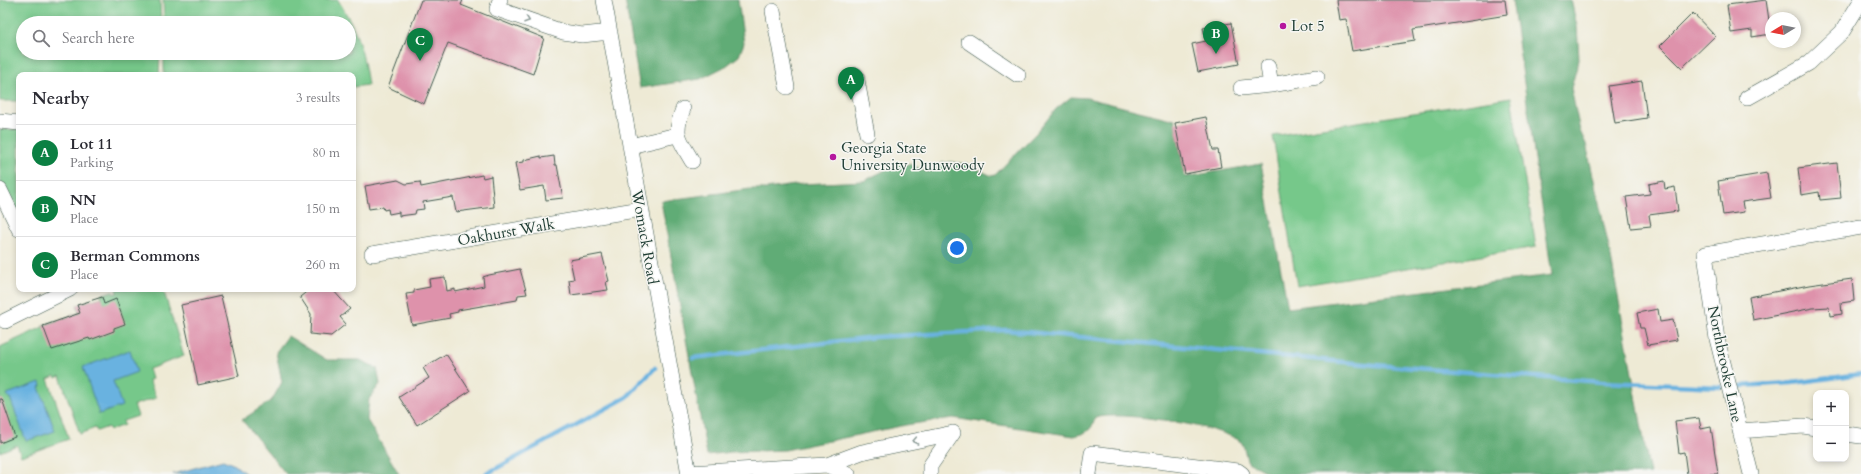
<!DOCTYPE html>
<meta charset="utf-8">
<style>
body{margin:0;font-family:Cardo,serif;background:#f2f2f3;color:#2b2b33}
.controls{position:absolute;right:12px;bottom:12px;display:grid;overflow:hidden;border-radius:8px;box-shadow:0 2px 6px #0003}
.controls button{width:36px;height:36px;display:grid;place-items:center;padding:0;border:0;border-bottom:1px solid #e1e1e2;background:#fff;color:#2b2b33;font:20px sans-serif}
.compass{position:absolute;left:1765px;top:12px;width:36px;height:36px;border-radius:50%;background:#fff;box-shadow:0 2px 6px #0003;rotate:260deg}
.you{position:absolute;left:957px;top:248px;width:14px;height:14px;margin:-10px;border:3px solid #fff;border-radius:50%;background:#1a73e8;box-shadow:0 0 0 6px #1a73e833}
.badge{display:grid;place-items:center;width:26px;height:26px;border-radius:50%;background:#0b8043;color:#fff;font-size:13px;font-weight:700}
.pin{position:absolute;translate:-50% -33px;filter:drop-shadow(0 1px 2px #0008)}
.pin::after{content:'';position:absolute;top:21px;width:14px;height:12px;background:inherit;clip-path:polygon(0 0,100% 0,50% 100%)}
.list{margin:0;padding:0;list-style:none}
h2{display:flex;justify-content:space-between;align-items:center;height:52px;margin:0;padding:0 16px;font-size:17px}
h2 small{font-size:13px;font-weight:400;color:#7c7c81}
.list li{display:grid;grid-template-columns:26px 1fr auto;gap:12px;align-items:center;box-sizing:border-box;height:56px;padding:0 16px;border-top:1px solid #e1e1e2}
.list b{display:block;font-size:15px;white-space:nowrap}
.list p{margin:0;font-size:13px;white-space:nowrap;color:#7c7c81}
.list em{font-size:13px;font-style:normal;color:#7c7c81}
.icon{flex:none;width:22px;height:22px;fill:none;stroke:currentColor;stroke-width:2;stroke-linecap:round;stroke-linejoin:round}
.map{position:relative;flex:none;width:1861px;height:474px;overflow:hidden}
.search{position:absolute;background:#fff;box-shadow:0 2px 6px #0003;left:16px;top:16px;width:340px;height:44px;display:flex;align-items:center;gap:10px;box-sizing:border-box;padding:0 14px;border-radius:22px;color:#7c7c81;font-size:15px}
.panel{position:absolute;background:#fff;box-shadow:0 2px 6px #0003;left:16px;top:72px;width:340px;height:220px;border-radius:8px}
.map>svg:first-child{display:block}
.green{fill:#76c88a;stroke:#4a825f}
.forest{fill:#60ac76;stroke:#407455}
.water{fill:#69b2e0;stroke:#44788a}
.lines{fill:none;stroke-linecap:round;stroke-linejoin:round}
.stream{stroke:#69b2e0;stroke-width:4.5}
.building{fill:#de92ab}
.minor-casing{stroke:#3e574c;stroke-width:16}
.minor{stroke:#fff;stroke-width:15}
.oneway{stroke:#8f9e9a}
.poi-dot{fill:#b5179e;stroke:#f6f6f2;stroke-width:1.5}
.labels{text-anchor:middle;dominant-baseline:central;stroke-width:3;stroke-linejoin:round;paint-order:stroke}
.poi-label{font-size:15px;fill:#1f3d34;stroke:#f6f6f2;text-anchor:start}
.street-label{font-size:15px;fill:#1f3d34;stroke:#f6f6f2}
</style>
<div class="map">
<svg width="1861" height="474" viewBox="0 0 1861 474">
<rect width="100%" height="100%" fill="#f6f6f2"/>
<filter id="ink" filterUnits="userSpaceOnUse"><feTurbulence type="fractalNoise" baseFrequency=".025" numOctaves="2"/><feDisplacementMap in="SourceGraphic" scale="8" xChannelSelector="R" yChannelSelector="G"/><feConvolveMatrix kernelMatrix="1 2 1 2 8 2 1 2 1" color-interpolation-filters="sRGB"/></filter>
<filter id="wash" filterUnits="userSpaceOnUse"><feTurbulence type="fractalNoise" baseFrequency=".012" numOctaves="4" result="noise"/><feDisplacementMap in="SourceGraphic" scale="16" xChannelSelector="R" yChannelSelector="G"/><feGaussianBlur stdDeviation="0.9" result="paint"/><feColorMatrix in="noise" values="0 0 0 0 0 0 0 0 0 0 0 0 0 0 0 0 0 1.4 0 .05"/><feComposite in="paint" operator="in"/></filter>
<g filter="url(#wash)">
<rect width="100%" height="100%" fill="#eeead5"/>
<path class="green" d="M0,0h160l1,23h-138v30h137l-1,22h-140v26h-19z
M163,0h175c19,30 25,50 30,85l-15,2v-12h-189v-22h185v-30h-185z
M1511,97l25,150 -239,39 -24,-150z
M19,129v98l-19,-29v-68z
M116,289h47l21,67 -35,13 3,10 -3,1 7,18 -22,7 4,11 -15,5 1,4 -14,5 -2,-3 -11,4 -2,-3 -15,6 -20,-58 -4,2 -1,-2 -7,3 21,60 -48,17 -4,-11 -17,7v-105l43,-20v-2l36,-12 -2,-8 25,-8 -1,-2 11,-4 2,3 3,-1z"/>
<path class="forest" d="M625,0h113l6,43 -5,13 -13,10 -26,13 -60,9z
M1512,0h59l6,26 2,33 -8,29 9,43 6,13 25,113 39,217h-380l-22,-12c-3,-6 -3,-16 -7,-20 -17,-16 -124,-32 -146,-24 -3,13 -9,15 -21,18l-121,-18 -47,7 -121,25 -54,2 -24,3 -46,-254 89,-12h16l37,-5 61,-3 27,-14 11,-3 10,1 15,7 7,-1 8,-8 9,-1 15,2 26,12 3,-1 42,-43 19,-23 15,-12 16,1 88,22 10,57 76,-13 27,144 264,-33z
M288,336l39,24h33l17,8 3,16 -11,15 -2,21 32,54h-113l-44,-54 30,-20 10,-18 -6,-30z"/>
<path class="water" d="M130,350l7,22 -24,9 9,25 -23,8 -16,-47z
M40,382l1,4 -2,1 16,44 -29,10 -16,-43h-1l-2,-4z
M223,460l12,5 11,9h-73z"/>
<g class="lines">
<path class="stream" d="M693,358l182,-21 131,-7 369,35 227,17 119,5
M1741,386l51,-3 69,-9
M486,474l141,-77 28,-29"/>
</g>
<g id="blocks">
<path class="building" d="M421,0h42l-2,5 83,33 -11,36 -85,-31 -24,61 -36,-17z
M1336,0h169l2,15 -94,15 2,11 -63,10 -6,-32 -7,1z
M1766,0l5,34 -19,3v-7l-21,3 -4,-28z
M1693,13l22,23 -33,32 -22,-22z
M1231,23l8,41 -41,8 -6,-28 14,-3 -3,-13z
M1642,81l5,37 -32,5 -6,-37z
M1206,117l7,33h5l3,17 -36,7 -10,-51z
M541,156v2l13,-2 1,9h2l6,33 -17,2 -2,-14 -24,4 -5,-27 9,-1v-2z
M1837,163l4,35 -21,2 -1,-8 -18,3 -3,-27z
M1767,173l4,25 -29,4 2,10 -21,3 -5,-34z
M482,175l1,3 8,-2 3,31 -38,5 -3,-15 -30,5 1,7 -8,1 -1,4 -16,2v-4l-10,2 -1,-5 -4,1 -1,-3 -14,2 -4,-23 33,-6 8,4 14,-2 1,5z
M1664,181l1,8 10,-2 3,24 -29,4 2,11 -20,2 -5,-31 24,-3 -1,-10z
M602,254l7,27 -3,1 2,8 -37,5 -2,-15 5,-1 -4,-19z
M520,269l7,25 -9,1 -1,5 -59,10v2l-9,2 1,4 -38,7 -6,-31 8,-1v-3l16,-3 -1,-8 16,-2 2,14 8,-2v3l29,-6 -1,-9 6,-2z
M1852,279l2,22 -13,2 1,11 -12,2 -1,-9 -16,1 -60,12 -4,-23 60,-12z
M310,289h22l18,20 -10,8 6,7 -15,12 -21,-2 1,-20 -11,-17z
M221,296l18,80 -41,9 -17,-80z
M102,297l2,7 12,-5 9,25 -11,4v3l-24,9 -1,-2 -37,12 -9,-24 37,-13 -3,-8z
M1658,309l2,13 13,-2 4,20 -29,5 -4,-17h-4l-3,-15z
M446,354l24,37 -53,34 -18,-28 30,-19 -6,-10z
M0,399h2l13,38 -15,6z
M1699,418l2,11 10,-2 7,47h-31l-3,-22 -5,1 -4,-32z"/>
</g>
</g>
<g filter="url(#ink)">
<use href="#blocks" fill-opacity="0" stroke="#3e574c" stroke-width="1"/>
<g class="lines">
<defs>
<path id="minor" d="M500,0l-3,9 66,23 19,3 28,-3
M604,0l85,474
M773,11l14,76
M969,42l49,33
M1268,67l3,18 46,-8
M856,75l11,59
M1241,88l30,-3
M1747,98l62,-35 33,-31 19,-31
M683,109c-10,26 -4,29 9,52
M0,121l19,2
M630,146l47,-11
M0,190l19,39
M372,254l269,-45
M5,321l65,-32
M1740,431l63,-5 13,2
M1846,434l15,2
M827,465l21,9
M688,473l139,-8 35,-13 91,-19
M930,474v-8l23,-33
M1089,474l3,-21 146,18 4,3
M1751,474l-34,-135 -12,-85 156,-27"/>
</defs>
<use href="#minor" class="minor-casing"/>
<use href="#minor" class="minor"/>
</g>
<defs><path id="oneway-chevron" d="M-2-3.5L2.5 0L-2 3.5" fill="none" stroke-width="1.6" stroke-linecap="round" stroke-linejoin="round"/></defs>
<g class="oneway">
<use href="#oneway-chevron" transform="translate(527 20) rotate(19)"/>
<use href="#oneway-chevron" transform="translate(915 441) rotate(169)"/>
</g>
</g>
<g class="poi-dot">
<circle cx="1283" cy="26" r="4"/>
<circle cx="833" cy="157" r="4"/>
</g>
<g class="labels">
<g class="poi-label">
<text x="1291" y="26">Lot 5</text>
<text x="841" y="148">Georgia State<tspan x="841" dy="17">University Dunwoody</tspan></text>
</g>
<g class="street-label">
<text transform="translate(506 232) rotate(-10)">Oakhurst Walk</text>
<text transform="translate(645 237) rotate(80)">Womack Road</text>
<text transform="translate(1725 364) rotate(78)">Northbrooke Lane</text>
</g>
</g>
</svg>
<div class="controls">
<button>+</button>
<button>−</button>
</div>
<svg class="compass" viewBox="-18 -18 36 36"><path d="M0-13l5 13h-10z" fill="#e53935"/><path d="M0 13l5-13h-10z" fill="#7c7c81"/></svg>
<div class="you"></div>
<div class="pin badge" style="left:851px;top:100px">A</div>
<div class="pin badge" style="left:1216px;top:54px">B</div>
<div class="pin badge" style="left:420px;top:61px">C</div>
<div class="search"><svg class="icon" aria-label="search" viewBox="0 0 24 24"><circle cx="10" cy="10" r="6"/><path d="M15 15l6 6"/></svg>Search here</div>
<section class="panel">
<h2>Nearby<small>3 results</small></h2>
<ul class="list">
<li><span class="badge">A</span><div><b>Lot 11</b><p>Parking</p></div><em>80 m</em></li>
<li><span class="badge">B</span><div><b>NN</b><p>Place</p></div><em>150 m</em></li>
<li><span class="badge">C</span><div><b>Berman Commons</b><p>Place</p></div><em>260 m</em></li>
</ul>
</section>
</div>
